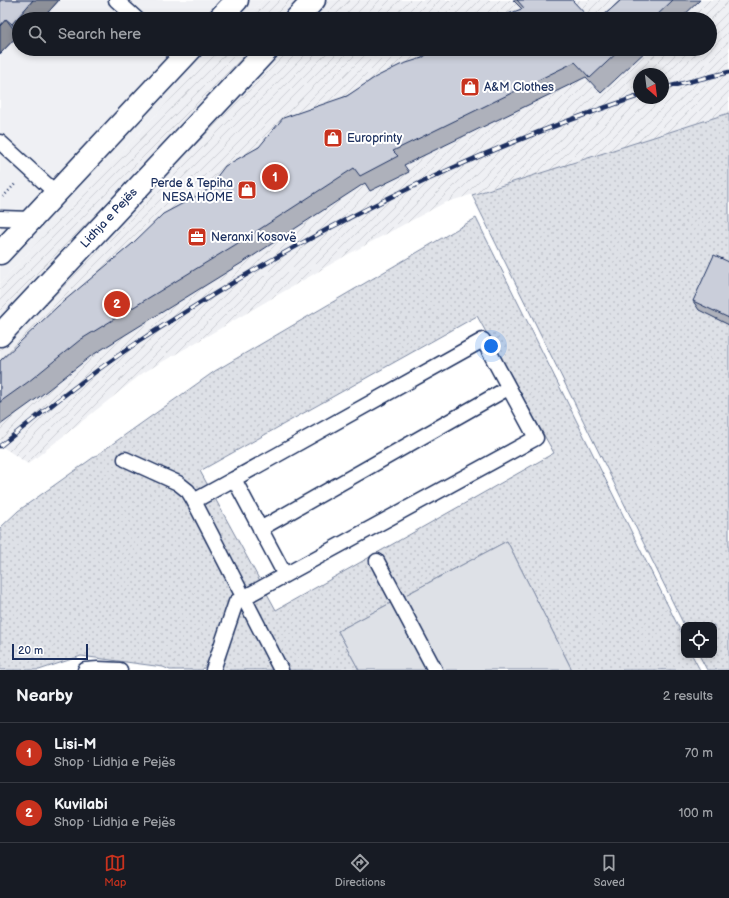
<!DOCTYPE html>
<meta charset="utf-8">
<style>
body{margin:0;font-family:"Balsamiq Sans",sans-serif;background:#242831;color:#f1f3f6}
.controls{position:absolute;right:12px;bottom:12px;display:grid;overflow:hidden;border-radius:8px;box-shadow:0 2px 6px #0003}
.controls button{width:36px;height:36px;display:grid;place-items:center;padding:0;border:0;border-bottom:1px solid #363941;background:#171b24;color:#f1f3f6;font:20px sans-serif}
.compass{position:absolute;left:633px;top:68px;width:36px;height:36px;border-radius:50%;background:#171b24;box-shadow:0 2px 6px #0003;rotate:152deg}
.scale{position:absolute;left:12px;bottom:10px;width:76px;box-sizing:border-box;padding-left:4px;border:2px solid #1b2f5e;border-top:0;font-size:11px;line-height:14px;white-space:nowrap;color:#1b2f5e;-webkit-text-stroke:3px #fff;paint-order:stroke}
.you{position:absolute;left:491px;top:346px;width:14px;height:14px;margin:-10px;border:3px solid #fff;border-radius:50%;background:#1a73e8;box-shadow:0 0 0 6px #1a73e833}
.badge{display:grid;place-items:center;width:26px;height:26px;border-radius:50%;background:#c8321e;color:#fff;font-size:13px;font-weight:700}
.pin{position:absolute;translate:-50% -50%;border:2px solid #fff;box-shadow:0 1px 4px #0006}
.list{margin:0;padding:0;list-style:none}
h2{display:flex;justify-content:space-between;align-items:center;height:52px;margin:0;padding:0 16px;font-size:17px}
h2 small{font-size:13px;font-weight:400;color:#9ea1a6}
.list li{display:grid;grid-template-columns:26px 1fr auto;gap:12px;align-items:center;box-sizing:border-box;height:60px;padding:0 16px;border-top:1px solid #363941}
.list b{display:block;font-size:15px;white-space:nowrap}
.list p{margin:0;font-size:13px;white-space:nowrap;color:#9ea1a6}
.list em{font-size:13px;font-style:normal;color:#9ea1a6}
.icon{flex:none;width:22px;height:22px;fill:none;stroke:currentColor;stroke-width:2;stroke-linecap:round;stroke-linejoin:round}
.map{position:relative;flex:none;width:729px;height:670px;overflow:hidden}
.search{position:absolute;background:#171b24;box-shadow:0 2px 6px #0003;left:12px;right:12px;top:12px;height:44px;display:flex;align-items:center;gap:10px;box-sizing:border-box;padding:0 14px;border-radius:22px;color:#9ea1a6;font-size:15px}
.sheet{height:172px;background:#171b24}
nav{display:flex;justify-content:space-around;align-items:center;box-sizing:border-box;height:56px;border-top:1px solid #363941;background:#171b24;font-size:11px;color:#9ea1a6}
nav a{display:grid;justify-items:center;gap:2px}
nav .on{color:#c8321e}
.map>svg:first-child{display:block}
.built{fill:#eff0f4}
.industrial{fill:url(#industrial-furrows);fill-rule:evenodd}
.grass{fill:url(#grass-dots);stroke:#7c88a2;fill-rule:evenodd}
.pitch{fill:#dee1e7;stroke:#7c88a2}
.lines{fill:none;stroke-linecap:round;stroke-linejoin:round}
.service-casing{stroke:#1b2f5e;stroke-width:17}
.trunk-casing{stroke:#1b2f5e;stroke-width:25}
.path{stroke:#1b2f5e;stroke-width:2.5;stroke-dasharray:1 3;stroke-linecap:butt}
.service{stroke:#fff;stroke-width:14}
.trunk{stroke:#fff;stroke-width:22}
.rail-casing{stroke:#1b2f5e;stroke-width:4.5}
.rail{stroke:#fff;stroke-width:3;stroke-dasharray:9;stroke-linecap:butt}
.wall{fill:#aeb1bb;stroke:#1b2f5e}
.shaded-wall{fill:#8d9099;stroke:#1b2f5e}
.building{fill:#caceda;stroke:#1b2f5e}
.labels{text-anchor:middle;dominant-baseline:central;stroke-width:4;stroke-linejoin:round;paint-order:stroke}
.poi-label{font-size:12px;fill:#1b2f5e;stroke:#fff;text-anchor:start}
.street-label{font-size:12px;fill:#1b2f5e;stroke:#fff}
</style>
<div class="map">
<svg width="729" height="670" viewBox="0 0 729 670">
<defs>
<pattern id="industrial-furrows" width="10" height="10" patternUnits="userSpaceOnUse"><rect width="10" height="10" fill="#eff0f4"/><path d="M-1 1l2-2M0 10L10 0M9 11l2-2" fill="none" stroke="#ccced4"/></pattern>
<pattern id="grass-dots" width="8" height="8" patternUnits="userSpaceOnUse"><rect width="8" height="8" fill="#dee1e7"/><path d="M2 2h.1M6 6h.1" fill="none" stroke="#bec1c9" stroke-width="1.8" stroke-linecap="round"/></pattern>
</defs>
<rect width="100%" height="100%" fill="#fff"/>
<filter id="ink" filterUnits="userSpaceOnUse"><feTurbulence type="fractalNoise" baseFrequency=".025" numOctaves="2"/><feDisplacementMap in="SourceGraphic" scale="8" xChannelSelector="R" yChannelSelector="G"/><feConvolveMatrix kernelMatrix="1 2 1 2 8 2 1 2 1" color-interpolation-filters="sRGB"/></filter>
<g filter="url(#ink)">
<path class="built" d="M0,0h263l-18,19h-226v30h198l-217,234z"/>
<path class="industrial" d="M263,0h466v117l-285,86 -99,53 -202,117 -115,91 -28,-19v-162l217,-234h493v-30h-465zM639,74h24v24h-24z"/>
<path class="grass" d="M729,113v557h-22l-8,-15h15v-30h-30l-212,-430z
M476,218l208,420v17h8l8,15h-128l-65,-129 -169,90 21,39h-143l-8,-7 -6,7h-32l-7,-3 -82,-11 -42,14h-39v-142l18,-17 197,-140zM477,316l77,137 -278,157 -76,-139z"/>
<path class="pitch" d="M507,541l65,129h-213l-21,-39z"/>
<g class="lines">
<defs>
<path id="service" d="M116,0l21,19
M171,49l11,10
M0,142l56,51
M0,218l32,1
M125,459l53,24 10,8 6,10 87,169
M234,479l249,-139 53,98 -251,137
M194,501l40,-22 51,96 -49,27 -23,68
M260,529l248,-141
M377,561l58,109
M85,670l13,-1 22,1"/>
<path id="trunk" d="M219,19l18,-19
M296,19l18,-19
M0,253l191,-204
M0,335l268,-286"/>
</defs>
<use href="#service" class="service-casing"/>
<use href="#trunk" class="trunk-casing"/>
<path class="path" d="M3,197l13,-14"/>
<use href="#service" class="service"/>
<use href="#trunk" class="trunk"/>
<defs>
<path id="rail" d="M663,88l66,-16
M0,446c45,-36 90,-72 138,-104 26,-17 52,-33 78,-49 134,-82 274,-148 423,-197"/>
</defs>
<use href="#rail" class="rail-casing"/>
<use href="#rail" class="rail"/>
</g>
<path class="wall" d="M0,0h59l-17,19h-23v18l-1,-2 -18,19z
M513,0h59l-50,9z
M621,0h79l-20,19h-80z
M434,49h214l-47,44 -15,-16 -182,88 5,7 -39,19 -5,-8 -112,73 -162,100 -52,41 -39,28v-64l259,-214 88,-51 75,-38z
M729,262v63l-30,-15 -6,-9z"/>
<path class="shaded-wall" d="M33,0h26l-17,19h-23v15l-7,-10z
M6,19l12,16 -18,19v-28z"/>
<path class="building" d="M0,0h33l-21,24 -6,-5 -6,7z
M517,0h55l18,19h-95l29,-11z
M621,0h52l-20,19h-53z
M434,49h187l-31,29 -15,-16 -182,89 5,5 -38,20 -6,-8 -111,72 -163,100 -52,42 -28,20v-41l58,-55 74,-62 31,-30 43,-23 19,-25 34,-19 24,-29 64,-22 27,-18 26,-13 22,-7z
M714,255l15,7v56l-36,-17z"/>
</g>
<defs>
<symbol id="shop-square" viewBox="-11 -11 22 22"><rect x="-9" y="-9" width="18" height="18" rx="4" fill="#c8321e" stroke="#fff"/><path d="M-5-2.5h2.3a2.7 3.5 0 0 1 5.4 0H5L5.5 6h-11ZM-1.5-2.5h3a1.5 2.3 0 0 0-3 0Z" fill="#fff"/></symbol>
<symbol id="office-square" viewBox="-11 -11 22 22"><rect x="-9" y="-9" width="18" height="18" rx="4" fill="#c8321e" stroke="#fff"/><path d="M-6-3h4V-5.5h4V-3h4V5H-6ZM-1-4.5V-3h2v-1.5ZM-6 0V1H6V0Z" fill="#fff"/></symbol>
</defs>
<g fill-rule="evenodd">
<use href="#shop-square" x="459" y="76" width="22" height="22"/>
<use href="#shop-square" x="322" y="127" width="22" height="22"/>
<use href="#shop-square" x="236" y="179" width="22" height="22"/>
<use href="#office-square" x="186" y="226" width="22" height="22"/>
</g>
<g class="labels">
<g class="poi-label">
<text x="484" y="87">A&amp;M Clothes</text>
<text x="347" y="138">Europrinty</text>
<text x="233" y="183" text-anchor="end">Perde &amp; Tepiha<tspan x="233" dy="14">NESA HOME</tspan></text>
<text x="211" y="237">Neranxi Kosovë</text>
</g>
<g class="street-label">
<text transform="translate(109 218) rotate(-47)">Lidhja e Pejës</text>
</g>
</g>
</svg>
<div class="controls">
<button><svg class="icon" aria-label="locate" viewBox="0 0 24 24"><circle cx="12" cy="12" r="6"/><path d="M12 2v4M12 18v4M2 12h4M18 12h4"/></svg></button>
</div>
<svg class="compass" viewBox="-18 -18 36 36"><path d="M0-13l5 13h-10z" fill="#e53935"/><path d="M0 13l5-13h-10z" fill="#9ea1a6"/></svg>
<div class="scale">20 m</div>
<div class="you"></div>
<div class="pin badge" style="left:275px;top:177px">1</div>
<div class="pin badge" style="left:117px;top:304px">2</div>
<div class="search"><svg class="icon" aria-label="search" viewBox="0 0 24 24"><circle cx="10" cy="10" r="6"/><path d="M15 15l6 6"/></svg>Search here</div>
</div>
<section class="sheet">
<h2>Nearby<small>2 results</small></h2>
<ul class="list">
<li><span class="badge">1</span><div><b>Lisi-M</b><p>Shop · Lidhja e Pejës</p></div><em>70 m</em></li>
<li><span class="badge">2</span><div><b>Kuvilabi</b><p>Shop · Lidhja e Pejës</p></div><em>100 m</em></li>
</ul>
</section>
<nav>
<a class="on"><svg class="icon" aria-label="map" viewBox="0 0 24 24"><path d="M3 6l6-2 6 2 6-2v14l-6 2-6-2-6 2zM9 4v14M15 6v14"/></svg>Map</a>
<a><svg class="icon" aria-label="directions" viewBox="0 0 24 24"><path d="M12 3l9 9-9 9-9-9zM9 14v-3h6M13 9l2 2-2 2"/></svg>Directions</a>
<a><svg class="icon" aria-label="saved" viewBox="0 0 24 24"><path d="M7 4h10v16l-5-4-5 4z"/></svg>Saved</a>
</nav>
